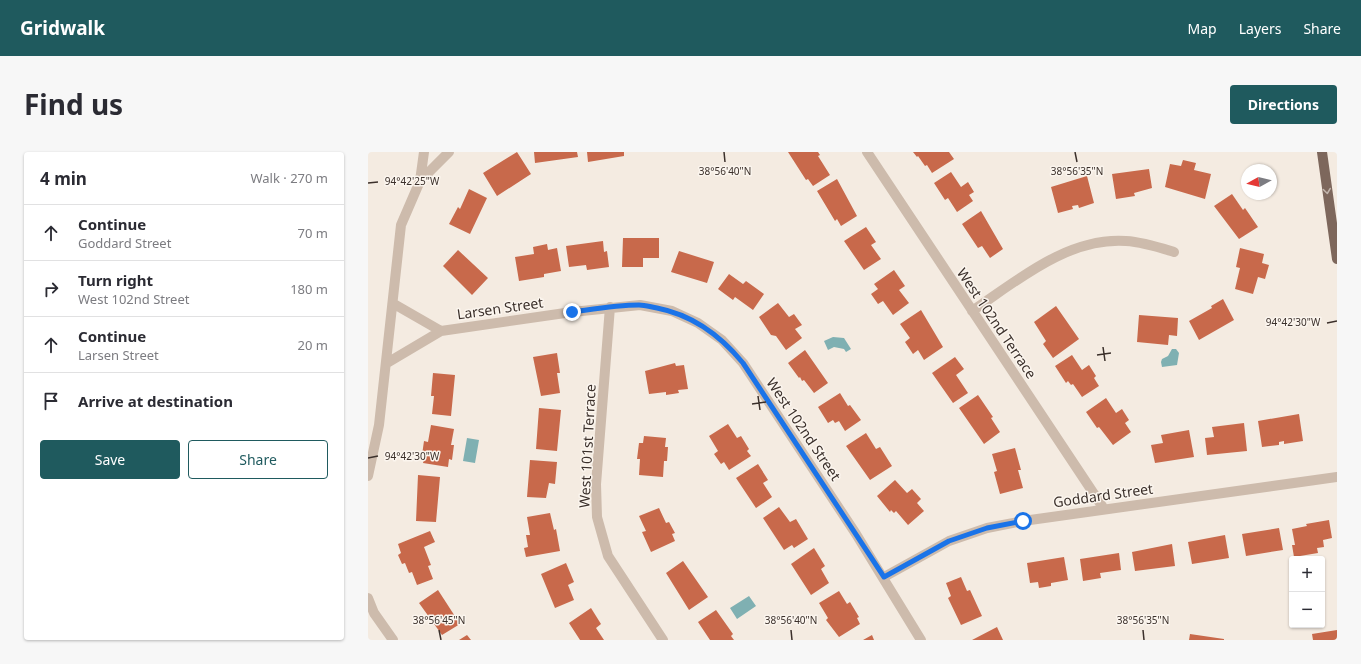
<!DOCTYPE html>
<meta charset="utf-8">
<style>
body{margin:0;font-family:"Noto Sans",sans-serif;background:#f7f7f7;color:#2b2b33}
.controls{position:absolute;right:12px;bottom:12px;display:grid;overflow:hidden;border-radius:4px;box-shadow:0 1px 3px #0004}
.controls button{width:36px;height:36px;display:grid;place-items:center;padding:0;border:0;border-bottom:1px solid #e1e1e2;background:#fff;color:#2b2b33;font:20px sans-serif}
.compass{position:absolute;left:873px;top:12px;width:36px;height:36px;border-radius:50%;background:#fff;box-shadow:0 1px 3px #0004;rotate:262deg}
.stop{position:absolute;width:12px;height:12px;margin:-9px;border:3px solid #1a73e8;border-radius:50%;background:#fff}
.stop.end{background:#1a73e8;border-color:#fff;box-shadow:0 1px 4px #0008}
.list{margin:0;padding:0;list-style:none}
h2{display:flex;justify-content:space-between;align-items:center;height:52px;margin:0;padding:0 16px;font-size:17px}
h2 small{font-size:13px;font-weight:400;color:#7c7c81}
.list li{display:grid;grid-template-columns:26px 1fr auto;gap:12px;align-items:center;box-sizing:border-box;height:56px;padding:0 16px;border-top:1px solid #e1e1e2}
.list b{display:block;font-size:15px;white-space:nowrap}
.list p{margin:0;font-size:13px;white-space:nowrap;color:#7c7c81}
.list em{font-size:13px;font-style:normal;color:#7c7c81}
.actions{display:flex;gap:8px;padding:12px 16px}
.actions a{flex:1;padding:9px 0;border:1px solid #1f5a5e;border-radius:4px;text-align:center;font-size:14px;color:#1f5a5e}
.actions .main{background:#1f5a5e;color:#fff}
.icon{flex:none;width:22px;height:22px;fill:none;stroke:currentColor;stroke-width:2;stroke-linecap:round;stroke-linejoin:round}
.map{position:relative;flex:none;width:969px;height:488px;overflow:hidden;border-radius:4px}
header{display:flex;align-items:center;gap:24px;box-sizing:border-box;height:56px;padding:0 20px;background:#1f5a5e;color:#fff}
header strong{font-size:19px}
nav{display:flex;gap:22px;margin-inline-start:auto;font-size:14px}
.intro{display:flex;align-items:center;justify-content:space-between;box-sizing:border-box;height:96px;padding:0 24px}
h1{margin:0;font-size:28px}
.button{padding:10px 18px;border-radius:4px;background:#1f5a5e;color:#fff;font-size:14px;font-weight:700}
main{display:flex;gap:24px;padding:0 24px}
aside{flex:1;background:#fff;border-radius:4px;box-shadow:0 1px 3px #0004}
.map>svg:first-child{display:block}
.water{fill:#7fb0b2}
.building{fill:#c8694b}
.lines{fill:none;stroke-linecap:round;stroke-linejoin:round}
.minor{stroke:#cdbbac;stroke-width:10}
.major{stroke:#7d675c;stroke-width:10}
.oneway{stroke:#c2b5ac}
.route{stroke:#1a73e8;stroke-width:5}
.ticks{fill:none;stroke:#3b302b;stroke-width:1.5}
.labels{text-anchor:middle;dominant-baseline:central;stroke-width:3;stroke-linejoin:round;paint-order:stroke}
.street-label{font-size:14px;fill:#3b302b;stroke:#fbf5ee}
.ticks-label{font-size:10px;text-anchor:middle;fill:#3b302b;stroke:#fbf5ee;stroke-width:3;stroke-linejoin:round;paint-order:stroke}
</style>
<header>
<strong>Gridwalk</strong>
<nav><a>Map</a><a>Layers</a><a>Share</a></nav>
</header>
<div class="intro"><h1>Find us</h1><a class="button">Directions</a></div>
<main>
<aside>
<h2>4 min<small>Walk · 270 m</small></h2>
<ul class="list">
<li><svg class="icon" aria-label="ahead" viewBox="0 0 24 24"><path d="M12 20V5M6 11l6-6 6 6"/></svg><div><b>Continue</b><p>Goddard Street</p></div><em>70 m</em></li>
<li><svg class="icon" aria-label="right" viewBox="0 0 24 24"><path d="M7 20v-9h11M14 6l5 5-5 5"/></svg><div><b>Turn right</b><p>West 102nd Street</p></div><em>180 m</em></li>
<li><svg class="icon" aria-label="ahead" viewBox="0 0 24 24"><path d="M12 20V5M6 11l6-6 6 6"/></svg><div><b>Continue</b><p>Larsen Street</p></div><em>20 m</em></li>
<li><svg class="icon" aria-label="arrive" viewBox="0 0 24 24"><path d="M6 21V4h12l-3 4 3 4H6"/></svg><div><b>Arrive at destination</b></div></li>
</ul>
<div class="actions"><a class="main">Save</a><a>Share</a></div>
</aside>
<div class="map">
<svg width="969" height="488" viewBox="0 0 969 488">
<rect width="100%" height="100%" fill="#f4ebe1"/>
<path class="water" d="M465,185l11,1 7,11 -5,3 -2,-3 -10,-2 -6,3 -4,-9z
M804,197h4l3,4 -2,12 -15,2 -1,-5 1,-3 6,-3z
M99,286l12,2 -4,23 -12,-2z
M381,444l7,10 -19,13 -7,-11z"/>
<path class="building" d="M149,0l14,22 -34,22 -14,-23z
M166,0h43l1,5 -43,6z
M219,0h37v4l-36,6z
M420,0h30l2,3 -2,1 12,19 -17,11 -5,-7 -2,1z
M545,0h36l5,7 -22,14 -5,-8 -2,1 -7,-10 -1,1z
M815,8l13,3 -2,7 17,4 -6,25 -40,-12 5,-23 11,2z
M781,17l3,19 -18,5 1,3 -19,3 -4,-25z
M583,20l10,15 7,-5 6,10 -5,3 4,6 -16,11 -9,-14 -3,2 -11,-17z
M719,24l7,27 -15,5 -1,-3 -6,1 1,3 -15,4 -7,-26z
M469,27l20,37 -16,10 -4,-7 -2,2 -18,-30z
M101,37l18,9 -17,36 -21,-10 9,-17 2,2z
M864,42l11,16 2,-2 13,19 -19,12 -25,-33z
M613,59l22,38 -13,9 -8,-12 -4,2 -16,-24z
M498,75l10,15 -5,3 10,14 -17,11 -20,-29z
M255,86h36v20h-16v9h-21z
M235,89l1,11 3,-1 2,16 -22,3 -1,-5 -17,2 -3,-21z
M179,92l1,6 9,-2 4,23 -17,3v3l-25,4 -4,-24 19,-3 -1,-7z
M872,96l24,6 -2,9 7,2 -4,14 -7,-2 -5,17 -18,-5 5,-21 -4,-1z
M90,98l30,28 -16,17 -29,-29z
M311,99l35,11 -7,21 -36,-11z
M526,118l11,16 -6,4 10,13 -16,12 -10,-14 -5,3 -7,-10 7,-5 -4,-5z
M361,122l14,10 3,-3 18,13 -11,16 -18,-13 -2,3 -15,-11z
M855,147l11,21 -35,20 -10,-19 23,-13 -1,-2z
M410,151l11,14 5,-3 8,11 -7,4 7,9 -16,12 -10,-14 -5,-1 -12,-18z
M688,154l23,33 -26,19 -10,-14 3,-3 -12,-19z
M553,158l22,37 -19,13 -6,-10 -5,4 -8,-12 5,-4 -10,-14z
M771,163l39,3 -1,18 -8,-1 -1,10 -31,-3z
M437,198l23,33 -14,10 -10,-13 -2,1 -2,-4 -1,1 -11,-15z
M189,201l3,20h-3l3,20 -19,3 -8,-39z
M704,203l10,15 7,-5 7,11 -2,2 5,8 -17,11 -9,-13 -2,1 -3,-4 -2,2 -11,-17z
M587,205l9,12 -8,6 12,18 -15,10 -21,-30z
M307,211l1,3 8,-1 4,24 -10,1 1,3 -13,2v-3l-17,2 -4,-23z
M65,221l22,2 -4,41 -19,-2 2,-18h-3z
M472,241l8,13 2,-1 11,15 -16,11 -6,-10 -4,2 -2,-3 -5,3 -10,-16z
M610,243l15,22 -2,1 9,14 -16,12 -25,-36z
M738,246l10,15 6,-4 7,11 -4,3 6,9 -18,13 -14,-18 -2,1 -11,-16z
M171,256l22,2 -4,41 -21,-2z
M931,262l4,27 -19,3v-3l-5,1v3l-17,2 -4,-26z
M876,271l3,28 -40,4 -2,-17 9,-1 -2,-10z
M360,272l9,14 4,-2 8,13 -2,2 4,5 -22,14 -5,-8 -3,2 -7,-10 4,-3 -9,-15z
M63,273l23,4 -3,16h3l-2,15 -3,-1 -1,8 -25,-4 2,-8h-3l2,-14 4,1z
M821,278l5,27 -39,6 -4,-18 12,-2 -2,-8z
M498,281l10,16 4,-2 12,19 -22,14 -24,-34z
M276,284l22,2 -1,9h3l-1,14h-3l-1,16 -24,-2 1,-16h-3l2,-16h4z
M647,296l6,22h-3l5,18 -23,6 -6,-22 3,-1 -5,-17z
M162,308l27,2 -2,22 -6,-1 -3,15 -19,-1z
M390,312l10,16 -5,3 9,14 -16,11 -20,-30z
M50,323l22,2 -4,45 -20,-1z
M527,328l12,13 5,-4 9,10 -4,4 7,8 -16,14 -12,-14 -2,2 -3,-3 -1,2 -13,-16z
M411,355l11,15 6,-3 12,20 -14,9 -2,-3 -8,5 -21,-32z
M291,356l7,15 3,-1 6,11 -3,1 3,7 -24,11 -9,-20 4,-1 -7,-15z
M182,361l4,17 2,-1 4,22 -34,6 -2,-9 4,-1 -2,-12h4l-3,-18z
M961,368l3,18 -9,2 1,7 -7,1 1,5 -24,4 -2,-12h3l-3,-16 15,-3 -1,-2z
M911,376l4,22 -37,6 -4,-22z
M62,379l5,11 -11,5 7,18 -3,1 5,13 -16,6 -5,-13 -3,1 -4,-10 -3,1 -4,-9 3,-2 -3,-9z
M857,383l4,23 -37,6 -4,-22z
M804,392l3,22 -40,5 -3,-19z
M446,396l11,18 -4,3 8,14 -18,12 -20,-31z
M751,401l2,17 -21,3 1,5 -18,3 -3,-22z
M696,405l4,23 -17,3v3l-12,2 -1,-6 -8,1 -3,-20z
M315,409l25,36 -19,13 -23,-37z
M198,411l8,19 -6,3 6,15 -19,8 -14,-34z
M593,425l6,14 3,-1 12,26 -21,9 -13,-27 3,-2 -5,-13z
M70,438l22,34 -18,11 -23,-32z
M471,439l8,13 3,-2 9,15 -2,1 3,6 -21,13 -13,-17 2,-2 -9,-15z
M223,456l10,16 -5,4 8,12h-24l-11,-17z
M348,458l17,24 -2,2 3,4h-24l-12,-18z
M629,475l6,13h-31z
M969,478v10h-24l-1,-6z
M822,482l34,5v1h-35z
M99,483l4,5h-12z
M504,483l2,5h-11z"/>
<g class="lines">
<path class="minor" d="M499,0l237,357
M52,29l29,-29
M26,152l47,27
M242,155l-14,177 1,33 11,39 55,84
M604,159c46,-31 96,-74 154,-70 17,1 32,6 48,11
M19,211l54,-32 131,-19 68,-7 32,6 26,12 24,17 21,23 113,171 65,106
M0,324l11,-51 22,-200 19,-44 4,-29
M516,425l65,-36 38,-13 36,-7 314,-44
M0,446l6,15 19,27"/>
<path class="major" d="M954,0l15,107"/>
</g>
<defs><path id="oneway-chevron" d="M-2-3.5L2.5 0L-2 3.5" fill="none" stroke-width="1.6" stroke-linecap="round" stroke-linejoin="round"/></defs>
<use class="oneway" href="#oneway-chevron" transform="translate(959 39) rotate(82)"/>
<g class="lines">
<path class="route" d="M204,160c22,-3 44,-7 67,-7 6,0 12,2 18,3 36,7 63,27 86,55l141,214 65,-36 38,-13 36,-7"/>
</g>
<path class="ticks" d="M356,0l1,10M707,0l2,10M0,31l10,-1M959,171l10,-2M735,195l2,14M729,203l14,-2M390,244l2,14M384,252l14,-2M0,306l10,-2M71,478l2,10M423,478l1,10M775,478l1,10"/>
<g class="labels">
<g class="street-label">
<text transform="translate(132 156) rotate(-8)">Larsen Street</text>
<text transform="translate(629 171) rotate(56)">West 102nd Terrace</text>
<text transform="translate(436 277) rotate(56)">West 102nd Street</text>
<text transform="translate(219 294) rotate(-87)">West 101st Terrace</text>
<text transform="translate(735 343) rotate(-8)">Goddard Street</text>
</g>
</g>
<g class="ticks-label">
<text x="357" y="23">38°56'40"N</text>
<text x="709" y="23">38°56'35"N</text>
<text x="44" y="33">94°42'25"W</text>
<text x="925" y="174">94°42'30"W</text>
<text x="44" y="308">94°42'30"W</text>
<text x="71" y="472">38°56'45"N</text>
<text x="423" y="472">38°56'40"N</text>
<text x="775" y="472">38°56'35"N</text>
</g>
</svg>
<div class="controls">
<button>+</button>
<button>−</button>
</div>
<svg class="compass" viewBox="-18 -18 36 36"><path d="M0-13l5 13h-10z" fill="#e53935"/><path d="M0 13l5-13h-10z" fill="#7c7c81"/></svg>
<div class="stop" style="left:655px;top:369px"></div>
<div class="stop end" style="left:204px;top:160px"></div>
</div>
</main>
